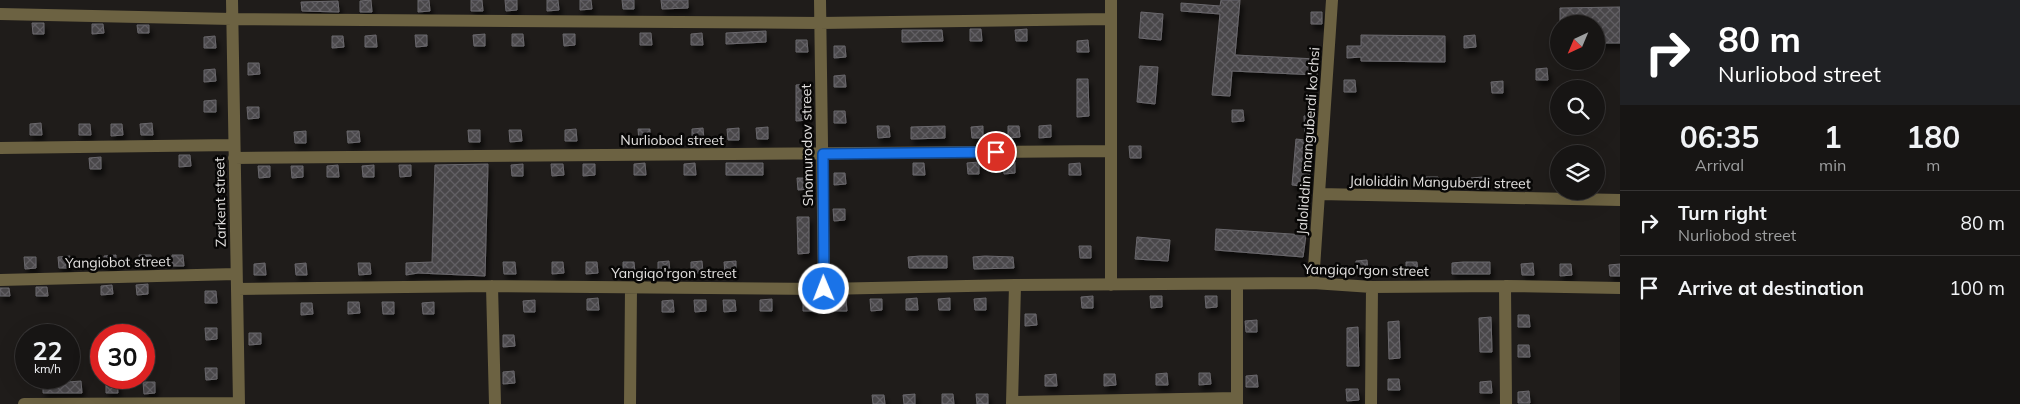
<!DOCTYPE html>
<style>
:root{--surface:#171514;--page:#242222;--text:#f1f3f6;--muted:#9e9fa0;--line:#363434}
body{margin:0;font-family:Mulish,sans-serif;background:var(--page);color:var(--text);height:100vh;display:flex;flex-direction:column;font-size:19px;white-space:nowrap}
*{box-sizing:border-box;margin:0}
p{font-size:16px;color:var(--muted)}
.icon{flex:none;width:28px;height:28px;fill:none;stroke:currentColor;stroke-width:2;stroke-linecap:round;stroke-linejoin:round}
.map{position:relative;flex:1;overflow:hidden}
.sheet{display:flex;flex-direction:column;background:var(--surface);width:400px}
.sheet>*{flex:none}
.guide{background:#202124;color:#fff;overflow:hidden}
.needle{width:32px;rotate:224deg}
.controls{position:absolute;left:1550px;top:15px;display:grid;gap:10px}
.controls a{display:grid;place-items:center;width:55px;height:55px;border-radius:50%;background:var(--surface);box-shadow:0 5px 20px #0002,0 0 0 1px var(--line);font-size:25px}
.speed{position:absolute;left:15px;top:324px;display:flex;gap:10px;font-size:25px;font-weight:700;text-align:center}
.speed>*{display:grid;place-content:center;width:65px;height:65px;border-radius:50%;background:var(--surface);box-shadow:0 5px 20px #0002,0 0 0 1px var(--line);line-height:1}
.speed small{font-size:12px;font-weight:400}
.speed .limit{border:8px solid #d22;background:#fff;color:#111}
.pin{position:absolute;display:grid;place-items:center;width:42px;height:42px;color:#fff;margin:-21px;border:2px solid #fff;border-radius:50%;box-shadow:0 1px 5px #0007}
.me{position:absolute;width:55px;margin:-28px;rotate:359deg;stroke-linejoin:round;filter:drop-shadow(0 0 4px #0008)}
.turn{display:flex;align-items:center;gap:18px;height:105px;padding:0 15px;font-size:22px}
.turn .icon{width:65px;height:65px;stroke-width:2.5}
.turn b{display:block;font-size:35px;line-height:42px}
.eta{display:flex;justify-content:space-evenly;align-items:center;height:85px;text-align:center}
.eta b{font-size:30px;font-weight:700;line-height:35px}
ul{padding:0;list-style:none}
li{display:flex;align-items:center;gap:15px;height:65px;padding:0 15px;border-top:1px solid var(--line)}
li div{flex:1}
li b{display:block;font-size:19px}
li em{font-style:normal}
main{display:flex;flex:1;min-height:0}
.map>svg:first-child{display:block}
</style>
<main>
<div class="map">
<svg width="1620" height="404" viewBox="0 0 1620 404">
<defs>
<pattern id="building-cross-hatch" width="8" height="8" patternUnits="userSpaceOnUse" patternTransform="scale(1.25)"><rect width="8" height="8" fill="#48464a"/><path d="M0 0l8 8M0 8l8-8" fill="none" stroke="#626064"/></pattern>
<filter id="shadow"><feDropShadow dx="3" dy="5.5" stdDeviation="2.5" flood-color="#0009"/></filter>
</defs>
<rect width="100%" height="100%" fill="#1f1c1a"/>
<!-- building -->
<path fill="url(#building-cross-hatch)" stroke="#6a686c" filter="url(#shadow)" d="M371,0L372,12H360V1Z
M418,0H429L430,11L418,12Z
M471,0H482L483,11H471Z
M505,0H517V10L506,11Z
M547,0H558L559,10L547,11Z
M580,0H591L592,9L580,10Z
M622,0H634V9H623Z
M661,0H688V8L662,9Z
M1221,0H1240L1235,55L1317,59V75L1232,71L1230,96L1212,95L1220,14L1181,11V3L1220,6Z
M338,1L339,12L302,11L301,2Z
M1620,7V43H1596V24H1560V8Z
M1141,12L1163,14L1161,40L1139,38Z
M1311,12H1322V24H1311Z
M32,23H44V34H33Z
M92,24H103L104,33L92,34Z
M137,25H149V33H138Z
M970,29H981L982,41H970Z
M1027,29V41H1016L1015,30Z
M902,30H942L943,41L902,42Z
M766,31V42L726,44V33Z
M640,33H651L652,45H640Z
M702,33L703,45H691V34Z
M485,34V46H474L473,35Z
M512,34H523L524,46H512Z
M563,34H575V45L564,46Z
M376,35L377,47H365V36Z
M415,35H427V46L416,47Z
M1361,35L1445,36V62L1361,61V57L1347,58V46H1361Z
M1475,35L1476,47L1464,48V36Z
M215,36L216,48H204V37Z
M332,36H343L344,47L332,48Z
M796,40H807L808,52H796Z
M1088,40L1089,52H1077V41Z
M834,46H845L846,57L834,58Z
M248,63H259L260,74L248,75Z
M1140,66L1158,67L1155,104L1137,102Z
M1547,68L1548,80H1536V69Z
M215,69L216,81L204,82V70Z
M845,75L846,87H834V76Z
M1077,79H1088L1089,116L1077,117Z
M1344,80H1355L1356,92H1344Z
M1503,81V93H1492L1491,82Z
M807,84L808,120L796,121V85Z
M216,100V112H204V101Z
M247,107H259V118L248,119Z
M1232,110H1243L1244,121L1232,122Z
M834,111H845L846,123H834Z
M1315,115L1308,187L1292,185L1296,139L1305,140L1304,116Z
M41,123L42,135H30V124Z
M152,123L153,135H141L140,124Z
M79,124H90L91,135H79Z
M111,124H122L123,135L111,136Z
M1051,125V137L1039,138V126Z
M877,126H889L890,137L878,138Z
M945,126V138L911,139V127Z
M983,126V138H972L971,127Z
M1008,126H1019L1020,137L1008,138Z
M768,127V139H757L756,128Z
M703,128L704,140H692V129Z
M739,128V140H728L727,129Z
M576,129L577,141H565V130Z
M638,129H650V140L639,141Z
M468,130H480V142H469Z
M509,130H521L522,141L510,142Z
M306,131V143H295L294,132Z
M347,131H359L360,142L348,143Z
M1129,146H1141V158H1130Z
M179,155H190L191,166L179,167Z
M101,157V169H90L89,158Z
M979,162V174H968L967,163Z
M1015,162V173L1004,174L1003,163Z
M645,163L646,175H634V164Z
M695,163L696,175H684V164Z
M726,163H763V175H726Z
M913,163H924L925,175H913Z
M1080,163L1081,175H1069V164Z
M488,164L485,276L418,273L406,275V263L432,262L435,165Z
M523,164V176H512L511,165Z
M551,164H563L564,175L552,176Z
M583,164H595V175L583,176Z
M338,165L339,177H327V166Z
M374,165V177H363L362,166Z
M399,165H411V176L400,177Z
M258,166H270V177L259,178Z
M291,166H303V177L292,178Z
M834,173H845L846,184L834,185Z
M1384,176H1395L1396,187H1384Z
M1426,177H1438V188H1427Z
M1483,177L1484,189H1472L1471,178Z
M797,178H809V189L798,190Z
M833,209H845V220L834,221Z
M797,217H809V253L798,254Z
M1216,229L1306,235L1303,257L1215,250Z
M1137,237L1170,240L1168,261L1135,259Z
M1079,246H1091V258H1080Z
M116,255V267H105L104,256Z
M139,255H151V266L140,267Z
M172,255H183L184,266H172Z
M70,256V268H59L58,257Z
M920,256H947V268H909L908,257Z
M985,256L1013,257L1014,268L974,269L973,257Z
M24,257H36V268L25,269Z
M1367,260L1368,272H1356V261Z
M669,261L670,273H658V262Z
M702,261L703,273H691V262Z
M736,261V273H725L724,262Z
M503,262H515L516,274H504Z
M552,262H563L564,273L552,274Z
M586,262H597L598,273L586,274Z
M623,262H634L635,273L623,274Z
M1406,262H1417L1418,273L1406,274Z
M1463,262H1490V274H1452V263Z
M265,263L266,275H254V264Z
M306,263L307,275H296L295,264Z
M358,263H370L371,274L359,275Z
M1533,263L1534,275H1522L1521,264Z
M1560,264H1571L1572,275L1560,276Z
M1620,264V276H1610L1609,265Z
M148,284V294L137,295L136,285Z
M112,285L113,294L101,295V286Z
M36,287H47L48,296H36Z
M0,288H9L10,296H0Z
M205,291H216L217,303H205Z
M1093,296V308H1082L1081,297Z
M1150,296H1162V307L1151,308Z
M1205,296H1217V307L1206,308Z
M598,298L599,310H587V299Z
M917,298L918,310H906V299Z
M950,298V310H939L938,299Z
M986,298V310H975L974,299Z
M772,299V311H760V300Z
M814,299L815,311H803V300Z
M835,299H846L847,311H835Z
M870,299H882V310L871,311Z
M535,300V312H524L523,301Z
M673,300L674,312H662V301Z
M694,300H706V311L695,312Z
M723,300H735L736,311L724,312Z
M348,302H359L360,313L348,314Z
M382,302H394V314H383Z
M434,302V314H423L422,303Z
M301,303H312L313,314L301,315Z
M1025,314H1036L1037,325L1025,326Z
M1518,315H1529L1530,327H1518Z
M1491,317L1492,352H1480L1479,318Z
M1257,320V332H1246L1245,321Z
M1399,321L1400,358L1389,359L1388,322Z
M1358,327L1359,366H1347V328Z
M205,328H217V339L206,340Z
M249,333H261V344L249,345Z
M503,335H514L515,346L503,347Z
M1518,345H1529L1530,357H1518Z
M205,368H217V379L206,380Z
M514,371L515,383L503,384V372Z
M1167,373L1168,385H1156V374Z
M1199,373H1210L1211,384L1199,385Z
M1056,374L1057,386H1045V375Z
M1104,374H1115L1116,385L1104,386Z
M1257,375L1258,387H1246V376Z
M1388,379H1399L1400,390H1388Z
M54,381V383L81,381L82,393H43V382Z
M117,381L118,393H106V382Z
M1491,381L1492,393H1480V382Z
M143,382H155V393L144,394Z
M1346,389H1358L1359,400L1347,401Z
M1529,391L1530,403H1518V392Z
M915,394V404H904L903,395Z
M942,394H953L954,404H942Z
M976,394H988V404H977Z
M872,395H884L885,404H873Z"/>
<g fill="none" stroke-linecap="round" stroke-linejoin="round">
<!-- minor -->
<path stroke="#6c6242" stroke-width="12" d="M232,0L239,404
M820,0L824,289
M0,14L232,19L820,23L1111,19
M0,148L234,145
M234,158L1111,151
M1319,194L1620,200
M0,280L236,274
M1313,283L1332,0
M1111,285V0
M492,286L495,404
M1505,286L1506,404
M237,289L492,286L824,289L1015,285L1313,283L1372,287L1505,286L1620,288
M1012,402L1237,398
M24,404L239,403
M630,404L631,288
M1012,404L1015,285
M1237,404V284
M1371,404L1372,287"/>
</g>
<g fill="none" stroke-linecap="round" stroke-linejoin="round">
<defs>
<path id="route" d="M824,289L823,154L996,152"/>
</defs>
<!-- route casing -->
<use href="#route" stroke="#114b97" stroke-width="12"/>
<!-- route -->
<use href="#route" stroke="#1a73e8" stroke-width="9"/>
</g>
<g text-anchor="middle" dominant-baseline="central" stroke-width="5" stroke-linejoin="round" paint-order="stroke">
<!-- street labels -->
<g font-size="14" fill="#e2e0df" stroke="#080706">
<text x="672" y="140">Nurliobod street</text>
<text transform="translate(1308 141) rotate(-86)">Jaloliddin manguberdi ko'chsi</text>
<text transform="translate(807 145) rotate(-91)">Shomurodov street</text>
<text transform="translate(1440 182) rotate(1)">Jaloliddin Manguberdi street</text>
<text transform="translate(220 202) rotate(-91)">Zarkent street</text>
<text transform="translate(118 262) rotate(-1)">Yangiobot street</text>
<text transform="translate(1366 270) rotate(1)">Yangiqo'rgon street</text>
<text x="674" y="273">Yangiqo'rgon street</text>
</g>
</g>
</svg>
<div class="controls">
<a><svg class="needle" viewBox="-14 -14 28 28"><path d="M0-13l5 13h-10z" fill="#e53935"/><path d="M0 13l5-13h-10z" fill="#9e9fa0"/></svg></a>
<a><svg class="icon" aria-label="search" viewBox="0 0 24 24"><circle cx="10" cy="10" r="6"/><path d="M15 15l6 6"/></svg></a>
<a><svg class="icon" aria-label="layers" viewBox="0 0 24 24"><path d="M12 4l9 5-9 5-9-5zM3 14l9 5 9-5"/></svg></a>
</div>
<div class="speed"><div>22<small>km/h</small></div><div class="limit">30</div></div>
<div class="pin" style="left:996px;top:152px;background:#d93025"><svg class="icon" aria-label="arrive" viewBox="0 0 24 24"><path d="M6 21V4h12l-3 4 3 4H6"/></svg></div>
<svg class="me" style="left:824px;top:289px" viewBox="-20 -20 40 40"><circle r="17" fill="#1a73e8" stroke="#fff" stroke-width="3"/><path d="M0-11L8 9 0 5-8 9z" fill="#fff"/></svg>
</div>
<section class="sheet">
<div class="guide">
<div class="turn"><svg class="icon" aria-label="right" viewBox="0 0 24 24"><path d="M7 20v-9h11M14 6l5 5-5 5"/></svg><div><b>80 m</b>Nurliobod street</div></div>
</div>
<div class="eta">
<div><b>06:35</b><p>Arrival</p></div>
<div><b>1</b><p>min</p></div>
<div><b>180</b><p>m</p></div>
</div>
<ul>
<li><svg class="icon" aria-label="right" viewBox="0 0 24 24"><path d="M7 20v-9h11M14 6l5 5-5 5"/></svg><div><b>Turn right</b><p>Nurliobod street</p></div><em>80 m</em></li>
<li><svg class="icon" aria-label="arrive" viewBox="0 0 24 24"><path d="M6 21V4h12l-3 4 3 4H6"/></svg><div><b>Arrive at destination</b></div><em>100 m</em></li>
</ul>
</section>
</main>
